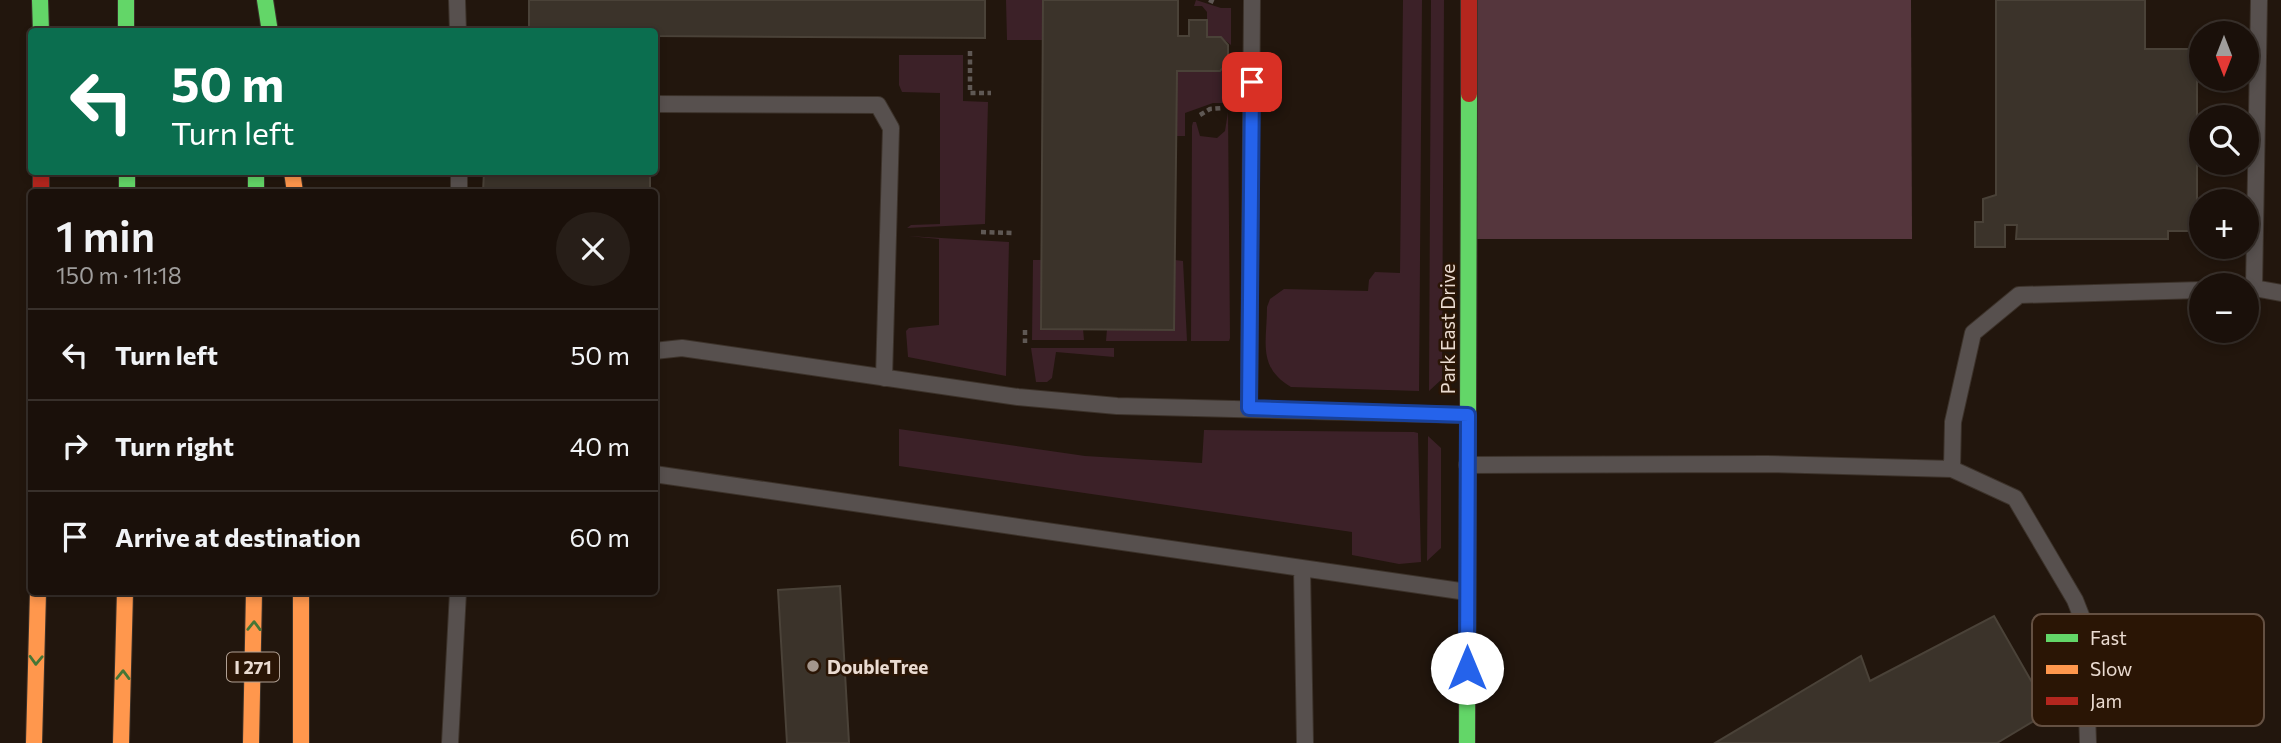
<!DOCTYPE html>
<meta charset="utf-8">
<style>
:root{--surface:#1a100a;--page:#271e18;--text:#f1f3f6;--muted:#9f9d9c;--line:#38302b}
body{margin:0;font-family:Commissioner,sans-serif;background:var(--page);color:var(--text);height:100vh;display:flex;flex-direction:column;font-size:26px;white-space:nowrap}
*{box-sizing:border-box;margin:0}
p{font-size:23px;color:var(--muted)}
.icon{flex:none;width:38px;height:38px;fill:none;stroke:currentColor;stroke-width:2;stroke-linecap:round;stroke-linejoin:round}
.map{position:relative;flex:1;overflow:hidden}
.sheet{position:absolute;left:28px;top:189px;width:630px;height:406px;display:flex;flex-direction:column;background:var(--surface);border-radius:7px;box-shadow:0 4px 10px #0003,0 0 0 2px var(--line)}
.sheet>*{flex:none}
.hud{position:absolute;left:28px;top:28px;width:630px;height:147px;border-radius:7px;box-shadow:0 4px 10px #0003,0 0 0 2px var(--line);background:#0b6e4f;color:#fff;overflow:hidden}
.needle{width:46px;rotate:180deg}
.fabs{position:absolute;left:2189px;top:21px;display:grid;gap:14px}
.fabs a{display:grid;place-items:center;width:70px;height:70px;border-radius:50%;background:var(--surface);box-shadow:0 4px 10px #0003,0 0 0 2px var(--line);font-size:35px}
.pin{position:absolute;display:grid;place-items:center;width:60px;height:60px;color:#fff;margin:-30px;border-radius:14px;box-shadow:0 4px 10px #0006}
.me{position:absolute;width:77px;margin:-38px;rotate:0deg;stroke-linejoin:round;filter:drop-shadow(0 0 5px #0008)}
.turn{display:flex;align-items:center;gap:24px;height:147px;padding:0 28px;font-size:32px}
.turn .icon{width:91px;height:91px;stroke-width:2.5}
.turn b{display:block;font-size:49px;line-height:60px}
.round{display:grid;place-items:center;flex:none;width:74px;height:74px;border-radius:37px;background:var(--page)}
.head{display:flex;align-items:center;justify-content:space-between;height:119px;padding:0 28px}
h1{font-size:42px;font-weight:600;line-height:52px}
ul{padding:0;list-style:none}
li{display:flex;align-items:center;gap:21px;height:91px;padding:0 28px;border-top:2px solid var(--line)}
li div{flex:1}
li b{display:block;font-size:26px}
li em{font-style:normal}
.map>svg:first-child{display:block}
</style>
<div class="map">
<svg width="2281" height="743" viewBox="0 0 2281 743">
<rect width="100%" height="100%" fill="#22160d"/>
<!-- green -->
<path fill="#3c2128" d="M1006,0H1043V40H1007Z
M1196,0L1221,8H1231V45L1221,37H1207V12L1202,6H1194Z
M1403,0H1422L1419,391L1291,387C1257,367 1267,342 1267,307L1270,299L1284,289L1368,291L1369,280L1375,272L1400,273Z
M1431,0H1444L1442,379L1429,391Z
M899,55H963V101L988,102L985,224L907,228L911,225L940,224V93L902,92L899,85Z
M1228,62V103H1213L1185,113V136H1176L1177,71H1219Z
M1228,112L1230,338L1229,341H1191L1192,126L1193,122H1196L1200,136L1217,138L1225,131Z
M908,236L1009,242L1006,376L908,357L906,331L909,328L939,325V239Z
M1033,260H1041L1083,329L1084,340H1032Z
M1175,260L1183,261L1187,341H1106L1107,329Z
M1031,348H1114V357L1056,352L1052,378L1047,382H1036Z
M899,429L1085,456L1202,463L1204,430L1414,432L1418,433L1421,562L1399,564L1352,555V532L899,466Z
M1428,436L1441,448V548L1427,561Z"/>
<!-- forest -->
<path fill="#55363d" d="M1469,0H1911L1912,239H1468Z"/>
<!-- building -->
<path fill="#3b332a" stroke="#4a4238" stroke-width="2" d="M529,0H985V38L654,36V32H529Z
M1043,0H1178V36H1189V20H1207V37H1221L1228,45V62L1220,71H1177L1174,330L1041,329Z
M1996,0H2145V49H2197V231H2168V239H2016L2017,225H2005V247H1975V222H1983V199L1996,195Z
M484,172H650V192H483Z
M840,586L849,743H787L778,590Z
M1994,616L2049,712L1997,743H1715L1861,656L1870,681Z"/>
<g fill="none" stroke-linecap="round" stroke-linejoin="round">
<defs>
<path id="lane" d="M457,0L458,32
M654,104L878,105L891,128L884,378
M459,172V192
M2247,288H2254L2259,0
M2254,288L2281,293
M654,351L682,348L1018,397L1117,406L1468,415
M1249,408L1252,0
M1467,465L1767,464L1952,469L1953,422L1973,333L2019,295L2202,290
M1952,469L2015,498L2075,600L2084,623L2088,743
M654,474L1467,592
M1302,568L1305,743
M450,743L458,592"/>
<path id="fast" d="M40,0L41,32
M126,0V32
M265,0L270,32
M127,172V192
M256,172V192
M1467,743L1469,94"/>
<path id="slow" d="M292,172L295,192
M301,592V743
M34,743L38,592
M121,743L125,592
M251,743L254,592"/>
<path id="jam" d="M1469,94V0
M41,172V192"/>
</defs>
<!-- lane casing -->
<use href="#lane" stroke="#3c322a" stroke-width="18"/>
<!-- fast casing -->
<use href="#fast" stroke="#3c322a" stroke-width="18"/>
<!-- slow casing -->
<use href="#slow" stroke="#3c322a" stroke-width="18"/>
<!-- jam casing -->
<use href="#jam" stroke="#3c322a" stroke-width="18"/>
<!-- path -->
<path stroke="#5f5854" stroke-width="4.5" stroke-dasharray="5 3.5" stroke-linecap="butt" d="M1209,0L1216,3
M970,51V93H991
M1200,115L1210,109L1222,108
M981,232L1013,233
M1025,330V343"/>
<!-- lane -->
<use href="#lane" stroke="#57504e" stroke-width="16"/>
<!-- fast -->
<use href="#fast" stroke="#63d668" stroke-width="16"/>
<!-- slow -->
<use href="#slow" stroke="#ff974d" stroke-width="16"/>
<!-- jam -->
<use href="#jam" stroke="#b3261e" stroke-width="16"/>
</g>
<!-- one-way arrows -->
<defs><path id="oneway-chevron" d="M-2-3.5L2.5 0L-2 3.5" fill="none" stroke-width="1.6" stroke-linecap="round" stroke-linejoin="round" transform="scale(1.75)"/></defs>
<g stroke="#467636">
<use href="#oneway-chevron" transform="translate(254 626) rotate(-89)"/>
<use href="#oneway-chevron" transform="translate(36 660) rotate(92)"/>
<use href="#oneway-chevron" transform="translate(123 675) rotate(-89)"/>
</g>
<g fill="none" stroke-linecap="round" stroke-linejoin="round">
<defs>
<path id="route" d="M1252,82L1249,408L1468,415L1467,668"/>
</defs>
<!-- route casing -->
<use href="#route" stroke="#184099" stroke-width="18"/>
<!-- route -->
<use href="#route" stroke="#2563eb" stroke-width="12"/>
</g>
<!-- markers -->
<circle fill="#a4968c" stroke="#2a1505" stroke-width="2.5" cx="813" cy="666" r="7"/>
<g text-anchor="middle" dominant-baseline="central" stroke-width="5" stroke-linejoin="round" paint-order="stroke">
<!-- shield labels -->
<rect fill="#2a1505" stroke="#b0a094" stroke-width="2" x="227" y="652.5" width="52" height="29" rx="5"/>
<g font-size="18" font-weight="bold" fill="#eadbd1">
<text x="253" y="667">I 271</text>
</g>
<!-- street labels -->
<g font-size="19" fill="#eadbd1" stroke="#2a1505">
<text transform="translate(1447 329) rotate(-90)">Park East Drive</text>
</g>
<!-- poi labels -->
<g font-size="19" font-weight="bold" fill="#eadbd1" stroke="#2a1505" text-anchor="start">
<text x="827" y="666">DoubleTree</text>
</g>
</g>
<!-- legend -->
<rect x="2032" y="614" width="232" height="112" rx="10" fill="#2a1505" stroke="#645042" stroke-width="2"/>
<rect x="2046" y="634" width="32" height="8" fill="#63d668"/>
<rect x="2046" y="665" width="32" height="9" fill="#ff974d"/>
<rect x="2046" y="697" width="32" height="8" fill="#b3261e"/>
<g font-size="19" fill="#eadbd1">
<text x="2090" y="645">Fast</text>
<text x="2090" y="676">Slow</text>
<text x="2090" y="708">Jam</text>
</g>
</svg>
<div class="fabs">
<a><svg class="needle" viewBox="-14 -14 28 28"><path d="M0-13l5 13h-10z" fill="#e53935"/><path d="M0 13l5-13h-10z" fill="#9f9d9c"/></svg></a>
<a><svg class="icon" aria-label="search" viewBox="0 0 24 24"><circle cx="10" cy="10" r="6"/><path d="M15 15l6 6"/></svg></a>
<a>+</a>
<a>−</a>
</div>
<div class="pin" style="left:1252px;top:82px;background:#d93025"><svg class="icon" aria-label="arrive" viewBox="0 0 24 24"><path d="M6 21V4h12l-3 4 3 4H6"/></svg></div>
<svg class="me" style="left:1467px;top:668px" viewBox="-20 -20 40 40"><circle r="19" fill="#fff"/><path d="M0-13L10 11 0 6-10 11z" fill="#2563eb"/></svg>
<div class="hud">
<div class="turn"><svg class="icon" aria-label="left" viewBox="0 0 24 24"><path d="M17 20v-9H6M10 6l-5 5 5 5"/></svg><div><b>50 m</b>Turn left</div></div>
</div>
<section class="sheet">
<div class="head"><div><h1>1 min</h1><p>150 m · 11:18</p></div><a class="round"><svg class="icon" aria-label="close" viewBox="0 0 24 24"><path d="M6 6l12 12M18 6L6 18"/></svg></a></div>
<ul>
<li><svg class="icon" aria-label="left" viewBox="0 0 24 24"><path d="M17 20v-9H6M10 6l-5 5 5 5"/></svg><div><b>Turn left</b></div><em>50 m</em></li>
<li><svg class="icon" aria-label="right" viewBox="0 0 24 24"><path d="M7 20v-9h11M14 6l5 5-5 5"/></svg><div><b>Turn right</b></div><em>40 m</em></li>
<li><svg class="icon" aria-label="arrive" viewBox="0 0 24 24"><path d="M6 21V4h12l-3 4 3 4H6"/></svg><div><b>Arrive at destination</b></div><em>60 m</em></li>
</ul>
</section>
</div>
